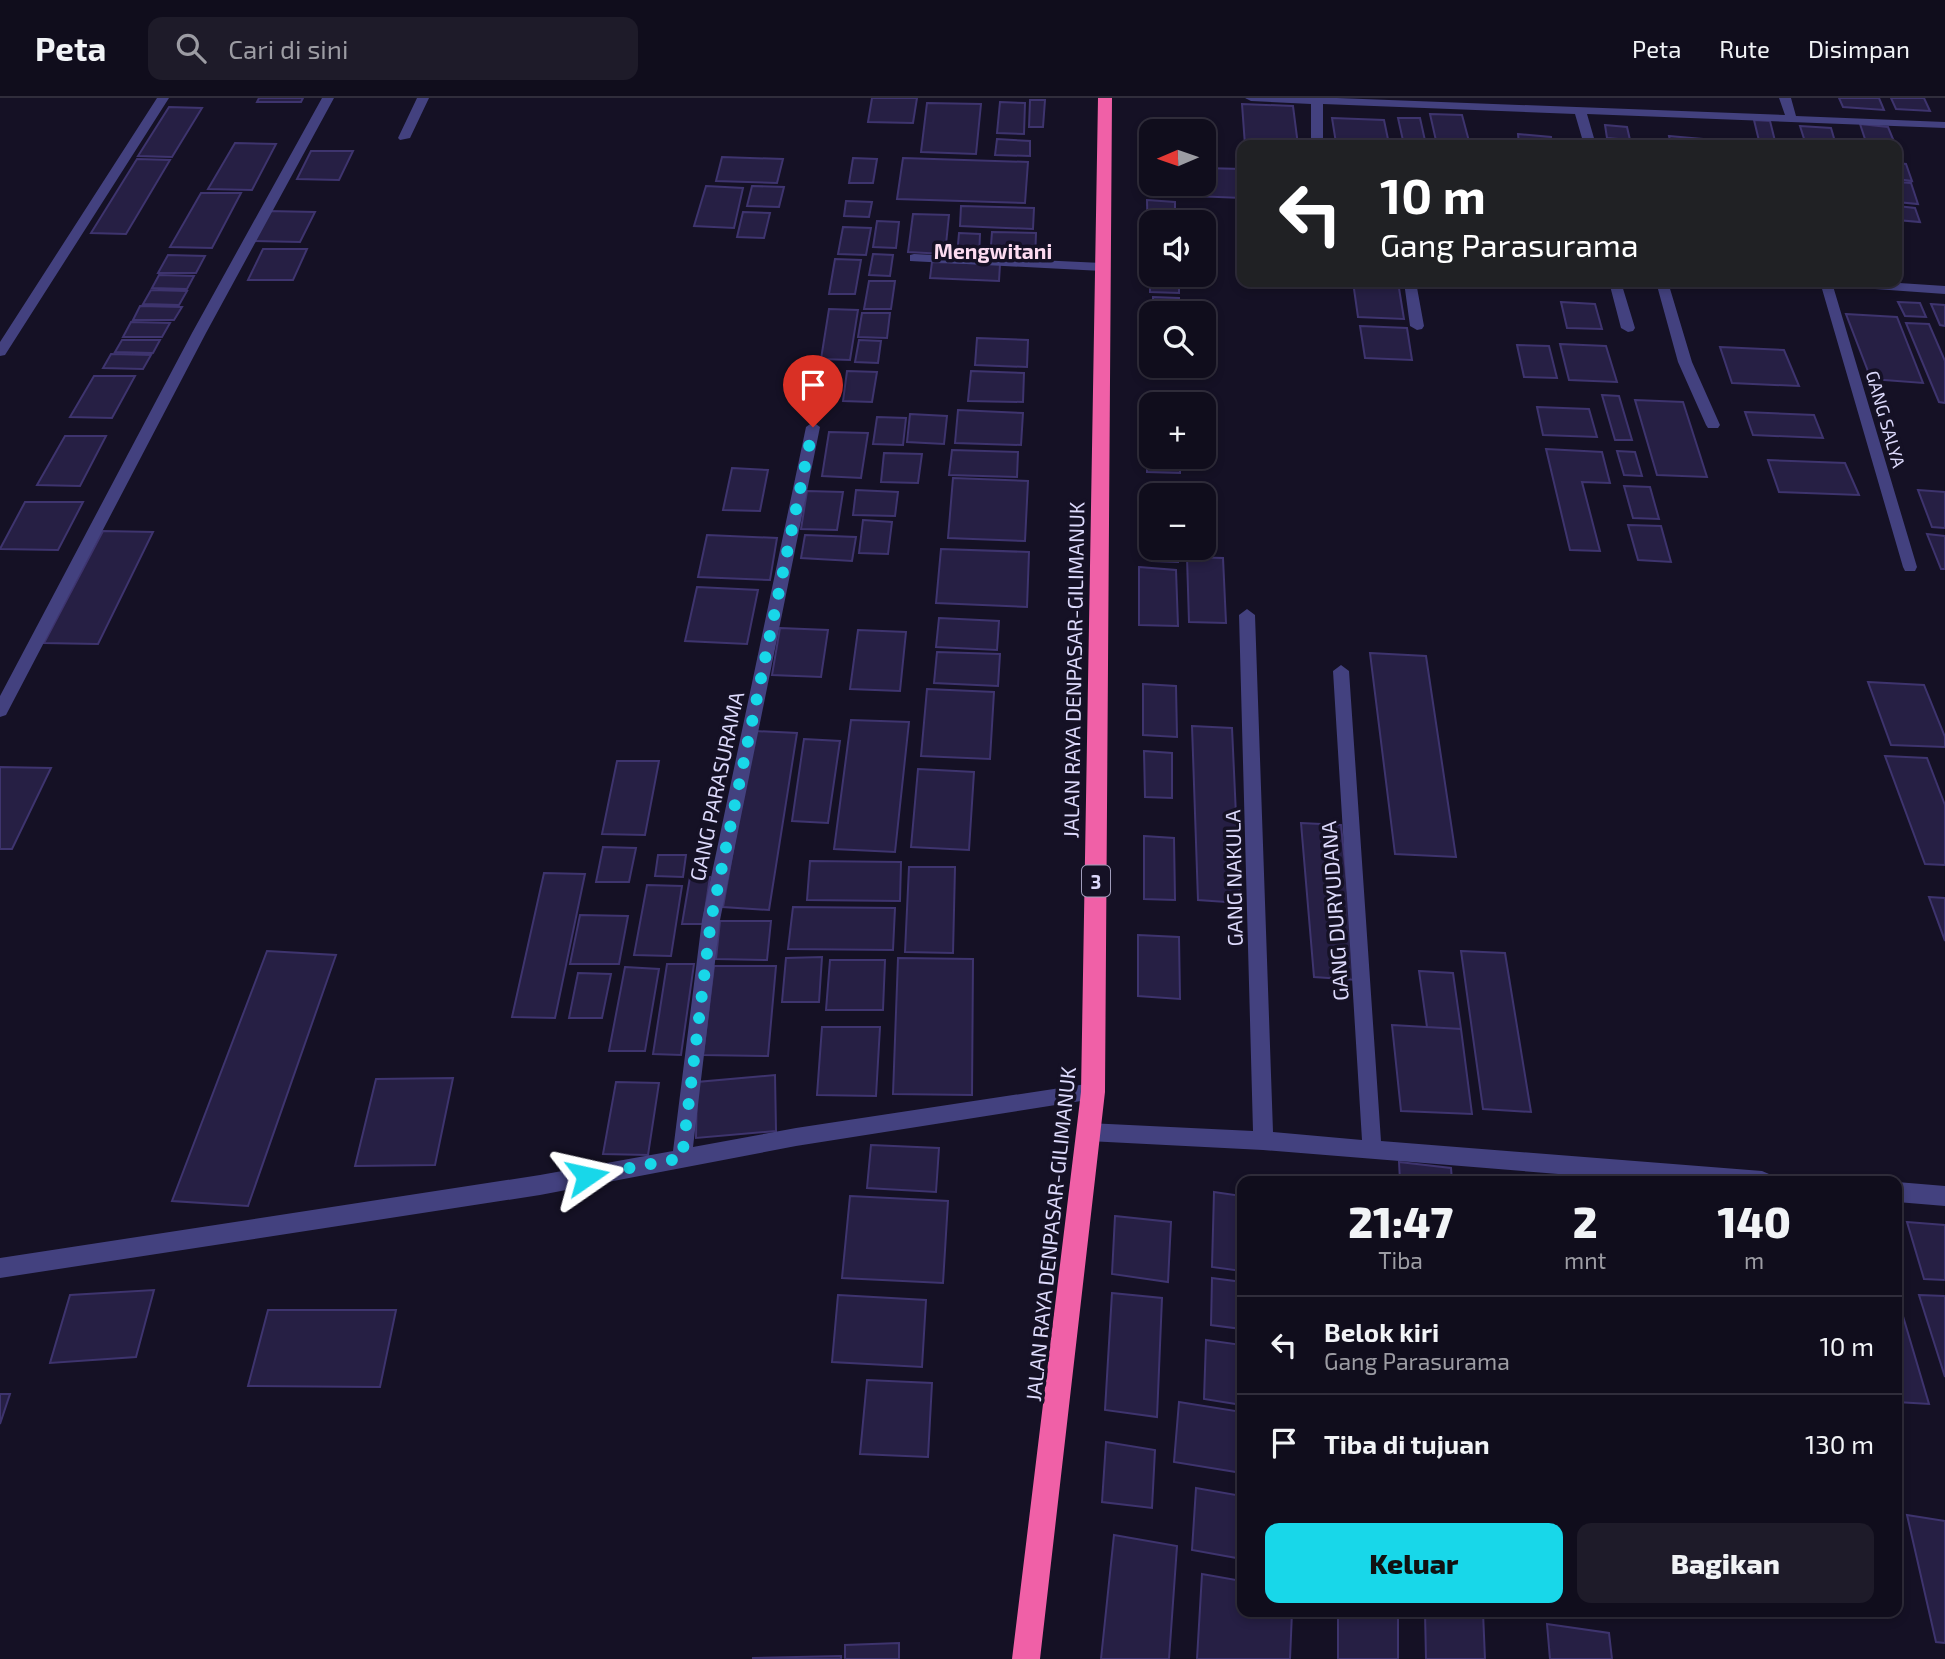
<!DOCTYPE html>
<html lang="id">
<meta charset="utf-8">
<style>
:root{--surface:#100d1c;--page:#1e1b29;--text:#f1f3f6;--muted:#9c9ca3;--line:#302d3b;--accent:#18d7e9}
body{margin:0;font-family:"Exo 2",sans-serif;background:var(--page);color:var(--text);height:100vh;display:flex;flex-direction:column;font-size:26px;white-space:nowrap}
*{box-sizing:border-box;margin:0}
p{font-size:23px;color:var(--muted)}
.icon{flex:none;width:38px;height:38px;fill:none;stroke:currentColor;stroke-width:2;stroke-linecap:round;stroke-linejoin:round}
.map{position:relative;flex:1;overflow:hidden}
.details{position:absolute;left:1237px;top:1078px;width:665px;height:441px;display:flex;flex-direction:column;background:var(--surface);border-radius:14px;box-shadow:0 4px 10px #0003,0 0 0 2px var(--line)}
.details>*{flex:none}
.top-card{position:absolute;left:1237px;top:42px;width:665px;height:147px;border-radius:14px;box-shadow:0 4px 10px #0003,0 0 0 2px var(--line);background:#202124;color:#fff;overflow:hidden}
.needle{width:46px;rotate:268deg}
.controls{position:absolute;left:1139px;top:21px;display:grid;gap:14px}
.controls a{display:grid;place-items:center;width:77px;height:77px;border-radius:14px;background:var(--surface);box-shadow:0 4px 10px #0003,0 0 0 2px var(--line);font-size:35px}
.pin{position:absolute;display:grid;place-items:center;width:60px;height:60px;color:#fff;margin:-72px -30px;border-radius:50% 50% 50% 0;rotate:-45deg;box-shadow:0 0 7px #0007}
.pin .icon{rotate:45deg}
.me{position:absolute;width:77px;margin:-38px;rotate:79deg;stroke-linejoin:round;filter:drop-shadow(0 0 5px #0008)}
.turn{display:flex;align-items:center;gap:24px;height:147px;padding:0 28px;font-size:32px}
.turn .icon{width:91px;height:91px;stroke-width:2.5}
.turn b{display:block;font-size:49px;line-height:60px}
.eta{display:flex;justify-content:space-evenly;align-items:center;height:119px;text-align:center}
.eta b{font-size:42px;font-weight:800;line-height:49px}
.primary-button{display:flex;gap:14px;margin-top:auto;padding:14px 28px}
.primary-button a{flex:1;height:80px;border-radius:14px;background:var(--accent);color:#111;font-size:28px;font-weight:800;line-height:80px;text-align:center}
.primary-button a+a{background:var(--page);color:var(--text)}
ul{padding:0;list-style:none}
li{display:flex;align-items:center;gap:21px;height:98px;padding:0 28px;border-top:2px solid var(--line)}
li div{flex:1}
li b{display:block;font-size:26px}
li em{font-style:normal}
header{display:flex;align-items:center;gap:42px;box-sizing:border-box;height:98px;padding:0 35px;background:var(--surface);border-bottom:2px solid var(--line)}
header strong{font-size:33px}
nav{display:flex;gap:38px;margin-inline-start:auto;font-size:24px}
.search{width:490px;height:63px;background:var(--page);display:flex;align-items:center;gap:18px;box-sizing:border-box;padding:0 24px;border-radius:14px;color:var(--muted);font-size:26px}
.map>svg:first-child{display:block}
</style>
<header>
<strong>Peta</strong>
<div class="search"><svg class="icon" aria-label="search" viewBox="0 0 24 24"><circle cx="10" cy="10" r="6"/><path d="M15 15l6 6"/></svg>Cari di sini</div>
<nav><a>Peta</a><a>Rute</a><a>Disimpan</a></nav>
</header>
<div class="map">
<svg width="1945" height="1561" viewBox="0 0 1945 1561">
<rect width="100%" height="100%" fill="#151125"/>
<!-- building -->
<path fill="#261f44" stroke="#3e346e" stroke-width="2" d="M259,0H303L301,4H257Z
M872,0H917L913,25L868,24Z
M1839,0H1879L1884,12L1843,9Z
M1891,0H1924L1930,13L1896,11Z
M1030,2H1045L1043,29H1029Z
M1000,4L1025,5L1024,36L997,35Z
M927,5L981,6L976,56L921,54Z
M1242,6L1293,8L1298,47H1245Z
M169,9L202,10L172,59L138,58Z
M1430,16L1462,17L1470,47H1437Z
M1332,20L1384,22L1389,46L1336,45Z
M1398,20H1420L1426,47H1404Z
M1754,22L1770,23L1776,47H1760Z
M1860,26L1888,29L1895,46L1866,44Z
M1605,27L1627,29L1630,42L1607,40Z
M1800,28L1831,30L1836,47H1806Z
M1518,36L1551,39L1552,47H1519Z
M1669,38L1714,42L1715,47H1671Z
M997,41L1030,43V58L995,57Z
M1601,41L1632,44L1633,47H1602Z
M235,45L276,46L252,92L208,91Z
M311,53H353L339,82L297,81Z
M722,59L783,61L777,85L716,83Z
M853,60L877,61L873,85H849Z
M903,60L1028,64L1025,105L897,101Z
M137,61L170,62L126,136L91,135Z
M1897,65L1906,66L1912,83L1897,81Z
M1204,70L1242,71V100L1169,97V86H1204Z
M1897,84L1911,85L1918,106L1897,104Z
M706,88L743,90L734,130L694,128Z
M752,88L784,89L779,109L747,108Z
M201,95H241L212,150L170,149Z
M1147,102L1175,104V124H1152V145H1148Z
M846,103L872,104L869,119L844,118Z
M961,108L1034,110L1033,131L960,128Z
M1897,108L1915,110L1920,124L1897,122Z
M268,113L315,114L300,144L252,143Z
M743,114L770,115L764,140L737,139Z
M913,116L949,117L945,156L908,154Z
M877,123L899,124L896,150L873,149Z
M843,129L871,130L866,157L838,156Z
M992,134L1036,135L1035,163L990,161Z
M959,135L980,136L979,159L957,158Z
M263,151H307L293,182H248Z
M1150,154L1152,177H1179V195L1150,194Z
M873,156L893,157L890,178L869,177Z
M168,157L205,158L196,175H158Z
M835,161L861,162L855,196H829Z
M932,164L1000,166L999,183L930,180Z
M159,177L194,178L187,191L152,190Z
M869,183H895L891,211H864Z
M1353,184H1398L1404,221L1358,219Z
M151,192L187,193L179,207L143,206Z
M1153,199L1179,200V215H1153Z
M1561,204L1595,206L1602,231L1567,230Z
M1898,204L1920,205L1926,219L1905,218Z
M1931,206L1945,207V228L1940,227Z
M140,208L182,209L174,222H133Z
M829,211L858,212L850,262L821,261Z
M862,215H890L887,240L858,239Z
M1846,216L1897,219L1923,285L1871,281Z
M131,224L170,225L162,239H123Z
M1906,225L1929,226L1945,263V305L1939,304Z
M1360,228L1407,230L1412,262L1365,260Z
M977,240L1028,242L1027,269L975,267Z
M122,242H160L153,255L115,254Z
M859,242L881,243L878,265L855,264Z
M1560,246L1606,248L1617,284L1569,282Z
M1517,247L1549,248L1557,280L1524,279Z
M1720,249L1784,252L1799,288L1732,285Z
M111,256L151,257L143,271L103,270Z
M847,273L877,274L872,304L843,303Z
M971,273L1024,275L1023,304L968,303Z
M811,274L838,275L833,304L806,303Z
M94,278H135L112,320L70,319Z
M1602,297L1619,298L1632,342H1615Z
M1635,302L1683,304L1707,379L1657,377Z
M1537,309L1589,311L1597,339L1543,337Z
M958,312L1023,315L1021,347L955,345Z
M1146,313H1152V359H1180V375L1147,374Z
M1745,314L1814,317L1823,340L1753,337Z
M910,316L947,318L944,346L907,344Z
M877,319L906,320L903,347L873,346Z
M829,334L868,335L861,380L822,378Z
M65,338H106L80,388L37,387Z
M1546,351L1602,354L1610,385L1582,384L1600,453L1570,452Z
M952,352L1018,354L1017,379L949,377Z
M1617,353L1635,354L1642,378L1624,377Z
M884,355L922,356L918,385L881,384Z
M1768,362L1845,365L1859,397L1779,394Z
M732,370L768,372L760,413L723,412Z
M953,380L1028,383L1025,443L948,440Z
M1151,385L1176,386L1177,397H1152V450H1178V464L1152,463Z
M1624,388L1650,389L1659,421L1633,420Z
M856,392L898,394L895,418L853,417Z
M1918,392L1945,394V430L1932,429Z
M807,393L843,394L837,432L801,431Z
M25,404H83L58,452L0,451Z
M863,422L892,424L888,456L859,455Z
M1628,427L1661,428L1671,464L1638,462Z
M103,433L153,434L98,546L44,545Z
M1927,436L1945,438V471H1941Z
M707,437L777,440L770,482L698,479Z
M805,437L856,439L852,463L801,460Z
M941,451L1029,454L1027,509L936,505Z
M1187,459L1223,460L1226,525L1189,524Z
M1139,469L1176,472L1178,528L1139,527Z
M697,489L758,492L747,546L685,543Z
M939,520L999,523L997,552L936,549Z
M780,530L828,532L821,579L772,577Z
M858,532L906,534L900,593L850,591Z
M937,554L1000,556L998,588L934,585Z
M1370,555L1426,558L1456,759L1395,756Z
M1868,584L1924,587L1945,639V649L1891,647Z
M1143,586L1176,588L1177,639L1143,637Z
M927,591L994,594L990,661L921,658Z
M851,622L909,624L895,754L834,751Z
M1192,628L1232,630L1240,805L1198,802Z
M754,633L797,635L769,812L723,809Z
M804,641L840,643L828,725L792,723Z
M1144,653L1172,655V700L1145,699Z
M1885,658L1927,660L1945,707V767L1925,766Z
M617,663H659L645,737L602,736Z
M0,669L51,670L12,751H0Z
M918,671L974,674L969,752L911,749Z
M1301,725L1341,727L1357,882L1314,879Z
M1144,738L1174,740L1175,802L1144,801Z
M603,749L636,750L629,784H596Z
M658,757H686L683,779L655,778Z
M810,763L901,764L900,803L807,802Z
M909,769H955L953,855L905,854Z
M544,775L585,776L555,920L512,919Z
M690,779H710L703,826H682Z
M647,787L682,788L671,858L634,857Z
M1929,799L1945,800V843Z
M793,809L895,810L893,852L788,851Z
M580,817L628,818L619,866H570Z
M720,823H771L767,862L716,861Z
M1138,837L1179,839L1180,901L1138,898Z
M267,853L336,857L248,1108L172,1103Z
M1461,853L1505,855L1531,1014L1483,1011Z
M822,859L819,904H782L786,860Z
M898,860L973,861L972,997L893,996Z
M830,862H885L883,912H826Z
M667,866H694L681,957L653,956Z
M714,868H776L768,958L703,957Z
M625,869L659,871L645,953H609Z
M1419,873L1453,875L1461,931L1427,929Z
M578,875L611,876L602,920H569Z
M1392,927L1461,931L1472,1016L1401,1013Z
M822,929H880L876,998L817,997Z
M775,977L776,1033L696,1040L697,984Z
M453,980L435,1067L355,1068L376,981Z
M616,984L659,985L648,1057L603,1056Z
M871,1047L939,1050L936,1094L867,1090Z
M1399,1064L1451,1070L1452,1083H1400Z
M1214,1094L1242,1098V1173L1212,1169Z
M850,1098L948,1103L943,1185L842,1180Z
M1115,1118L1171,1124L1168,1184L1112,1176Z
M1907,1124L1945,1127V1182L1924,1181Z
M1212,1180L1242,1184V1231L1211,1227Z
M154,1192L136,1259L50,1265L70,1197Z
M1112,1195L1162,1200L1157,1319L1105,1312Z
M838,1197L926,1202L922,1269L832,1264Z
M1919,1197L1945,1198V1279Z
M1897,1198L1929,1306L1897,1304Z
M268,1212H396L380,1289L248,1288Z
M1206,1242L1242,1247V1307L1204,1301Z
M867,1282L932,1285L928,1359L860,1356Z
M0,1296H10L0,1326Z
M1179,1304L1242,1314V1375L1174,1364Z
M1106,1344L1155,1352L1152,1410L1102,1404Z
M1196,1390L1242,1398V1461L1192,1452Z
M1907,1417L1945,1423V1545L1936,1544Z
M1114,1437L1177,1448L1169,1561H1101Z
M1202,1476L1242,1483V1514H1292L1290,1561H1197Z
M1338,1514H1398V1561H1338Z
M1425,1514H1483L1485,1561H1426Z
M1547,1526L1609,1535L1612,1561H1550Z
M899,1545V1561H845V1547Z
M841,1558V1561H753V1560Z"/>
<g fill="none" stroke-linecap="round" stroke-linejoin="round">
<!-- lane -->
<path fill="#43417f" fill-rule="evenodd" d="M914,156L1102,165L1108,169L1102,173L910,163V157Z"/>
<!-- street -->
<path fill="#43417f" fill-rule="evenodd" d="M157,0H169L5,257L0,258V244Z
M322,0H334L206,235L6,617L0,619V598L192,235Z
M417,0H429L410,40L400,42L398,40Z
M1245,0H1337L1785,17L1779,0H1791L1796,18L1945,24V30L1587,16L1596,47H1584L1575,16L1323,6V47H1311V6L1251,3Z
M1404,184H1416L1424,228L1422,231L1417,232L1410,228Z
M1609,184H1621L1635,230L1633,233L1628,234L1621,230Z
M1656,184H1668L1692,264L1720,327L1718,330H1708L1706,327L1678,264Z
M1820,184H1884L1945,188V196L1833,188L1917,469L1915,473H1905L1903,469Z
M813,324L820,329L720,822L693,1049L796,1030L1093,985L1100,988L1103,994L1100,1000L796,1048L540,1097L0,1180V1160L540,1077L673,1053L702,822L806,329Z
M1247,511L1255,517L1273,1034L1362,1042L1333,573L1341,567L1349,573L1381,1043L1762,1073L1769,1076L1772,1083H1646L1263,1052L1088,1043L1081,1041L1078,1034L1081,1027L1088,1025L1253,1033L1239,517Z
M1897,1084L1945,1088V1108L1897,1104Z"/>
<!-- highway -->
<path fill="#f060a7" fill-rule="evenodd" d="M1098,0H1112L1105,994L1040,1561H1012L1081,994Z"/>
</g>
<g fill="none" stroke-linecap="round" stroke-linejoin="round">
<!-- route -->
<path stroke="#18d7e9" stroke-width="12" stroke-dasharray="0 21.6" d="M587,1078L682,1060L711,822L813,329"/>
</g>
<g text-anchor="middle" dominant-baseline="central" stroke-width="7" stroke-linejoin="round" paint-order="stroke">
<!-- far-street labels -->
<g font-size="18" fill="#dcd9fb" stroke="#151125">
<text transform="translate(1886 321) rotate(74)">GANG SALYA</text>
</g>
<!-- shield labels -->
<rect fill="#151125" stroke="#a09dbb" stroke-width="2" x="1082" y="767.5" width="28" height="31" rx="5"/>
<g font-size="19" font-weight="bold" fill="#dcd9fb">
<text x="1096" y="783">3</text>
</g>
<!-- far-quarter labels -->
<g font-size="21" font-weight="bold" fill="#fcdbf0" stroke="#151125">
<text x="993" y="152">Mengwitani</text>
</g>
<!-- street labels -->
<g font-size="21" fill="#dcd9fb" stroke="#151125">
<text transform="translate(1073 572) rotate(-89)">JALAN RAYA DENPASAR-GILIMANUK</text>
<text transform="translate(716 688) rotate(-78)">GANG PARASURAMA</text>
<text transform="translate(1233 780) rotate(-91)">GANG NAKULA</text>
<text transform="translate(1334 813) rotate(-94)">GANG DURYUDANA</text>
<text transform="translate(1050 1136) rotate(-84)">JALAN RAYA DENPASAR-GILIMANUK</text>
</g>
</g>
</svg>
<div class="controls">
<a><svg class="needle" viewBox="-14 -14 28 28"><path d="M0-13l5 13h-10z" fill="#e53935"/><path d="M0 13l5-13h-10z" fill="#9c9ca3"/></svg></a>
<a><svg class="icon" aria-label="sound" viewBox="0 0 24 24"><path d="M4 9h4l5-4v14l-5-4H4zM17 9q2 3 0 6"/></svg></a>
<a><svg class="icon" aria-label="search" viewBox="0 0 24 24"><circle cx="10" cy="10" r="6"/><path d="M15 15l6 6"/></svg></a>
<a>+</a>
<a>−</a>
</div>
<div class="pin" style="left:813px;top:329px;background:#d93025"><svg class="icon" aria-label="arrive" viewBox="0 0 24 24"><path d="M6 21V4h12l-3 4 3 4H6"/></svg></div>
<svg class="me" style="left:587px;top:1078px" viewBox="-20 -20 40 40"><path d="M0-17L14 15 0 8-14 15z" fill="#18d7e9" stroke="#fff" stroke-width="4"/></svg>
<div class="top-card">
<div class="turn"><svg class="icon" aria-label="left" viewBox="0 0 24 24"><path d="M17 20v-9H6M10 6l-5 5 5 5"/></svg><div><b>10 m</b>Gang Parasurama</div></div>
</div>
<section class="details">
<div class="eta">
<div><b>21:47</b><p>Tiba</p></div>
<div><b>2</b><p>mnt</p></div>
<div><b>140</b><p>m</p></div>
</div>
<ul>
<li><svg class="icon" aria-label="left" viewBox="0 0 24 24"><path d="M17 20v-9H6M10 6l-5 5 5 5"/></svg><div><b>Belok kiri</b><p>Gang Parasurama</p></div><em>10 m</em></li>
<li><svg class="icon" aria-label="arrive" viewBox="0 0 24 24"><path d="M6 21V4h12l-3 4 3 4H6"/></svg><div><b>Tiba di tujuan</b></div><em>130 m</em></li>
</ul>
<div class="primary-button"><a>Keluar</a><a>Bagikan</a></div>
</section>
</div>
